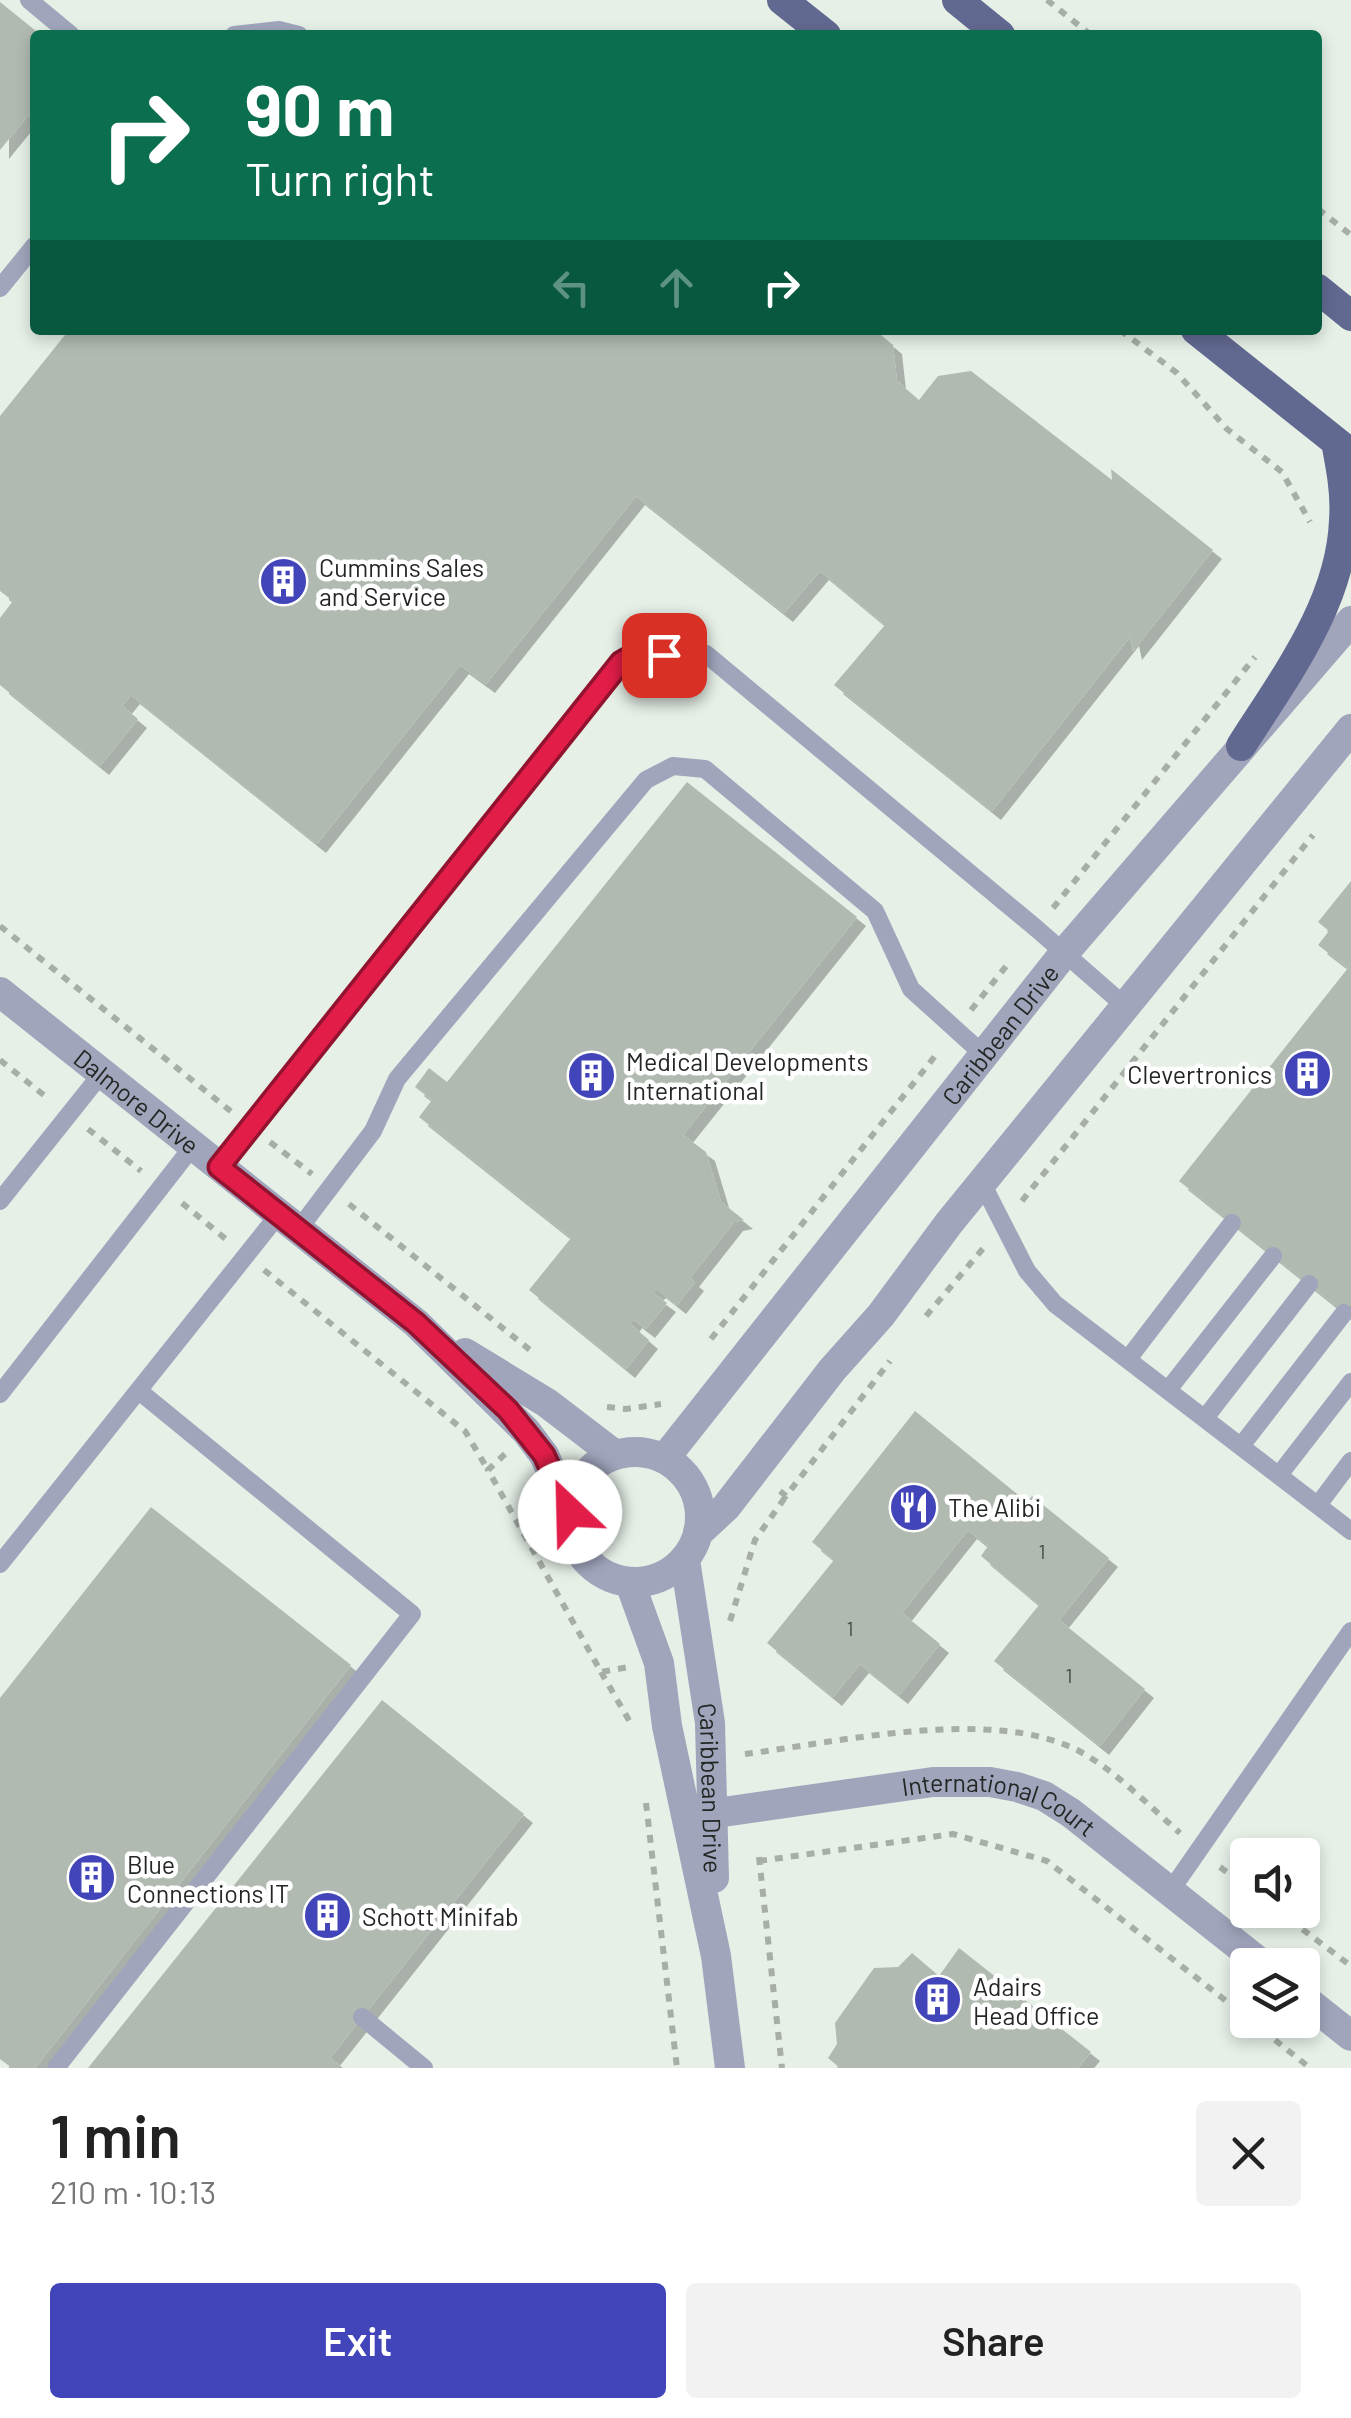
<!DOCTYPE html>
<meta charset="utf-8">
<style>
:root{--surface:#fff;--page:#f2f2f2;--text:#222;--muted:#767676;--accent:#4244b9}
body{margin:0;font-family:Barlow,sans-serif;background:var(--page);color:var(--text);height:100vh;display:flex;flex-direction:column;font-size:38px;white-space:nowrap}
*{box-sizing:border-box;margin:0}
p{font-size:32px;color:var(--muted)}
.icon{flex:none;width:55px;height:55px;fill:none;stroke:currentColor;stroke-width:2;stroke-linecap:round;stroke-linejoin:round}
.map{position:relative;height:2068px;overflow:hidden}
.details{display:flex;flex-direction:column;background:var(--surface);flex:1}
.details>*{flex:none}
.guide{position:absolute;left:30px;top:30px;width:1292px;height:305px;border-radius:10px;box-shadow:0 5px 15px #0003;background:#0b6e4f;color:#fff;overflow:hidden}
.tools{position:absolute;left:1230px;top:1838px;display:grid;gap:20px}
.tools a{display:grid;place-items:center;width:90px;height:90px;border-radius:10px;background:var(--surface);box-shadow:0 5px 15px #0003;font-size:50px}
.pin{position:absolute;display:grid;place-items:center;width:85px;height:85px;color:#fff;margin:-42px;border-radius:20px;box-shadow:0 5px 15px #0006}
.me{position:absolute;width:110px;margin:-55px;rotate:336deg;stroke-linejoin:round;filter:drop-shadow(0 0 8px #0008)}
.turn{display:flex;align-items:center;gap:35px;height:210px;padding:0 50px;font-size:45px}
.turn .icon{width:130px;height:130px;stroke-width:2.5}
.turn b{display:block;font-size:70px;line-height:85px}
.lanes{display:flex;align-items:center;height:95px;padding:0 50px;background:#0003;justify-content:center;gap:50px;direction:ltr}
.lanes .off{opacity:.35}
.round{display:grid;place-items:center;flex:none;width:105px;height:105px;border-radius:10px;background:var(--page)}
.head{display:flex;align-items:center;justify-content:space-between;height:170px;padding:0 50px}
h1{font-size:60px;font-weight:600;line-height:75px}
.primary-button{display:flex;gap:20px;margin-top:auto;padding:20px 50px}
.primary-button a{flex:1;height:115px;border-radius:10px;background:var(--accent);color:#fff;font-size:40px;font-weight:600;line-height:115px;text-align:center}
.primary-button a+a{background:var(--page);color:var(--text)}
.map>svg:first-child{display:block}
</style>
<div class="map">
<svg width="1351" height="2068" viewBox="0 0 1351 2068">
<defs>
<filter id="shadow"><feDropShadow dx="9" dy="9" stdDeviation="0" flood-color="#0004"/></filter>
</defs>
<rect width="100%" height="100%" fill="#e6f0e7"/>
<!-- building -->
<path fill="#b0bab1" filter="url(#shadow)" d="M0,2L41,35H35V107L0,150Z
M69,330H875L893,345L897,381L919,400L938,376L971,371L1112,480L1111,469L1213,550L1133,651L1130,637L992,811L834,685L885,625L820,571L784,613L636,496L486,684L460,665L317,844L131,695L122,706L138,719L100,766L0,685V618L13,601L0,591V416Z
M687,782L857,917L683,1135L706,1152L721,1202L744,1220L734,1222L690,1278L695,1282L677,1305L657,1289L653,1293L667,1303L646,1329L633,1319L630,1324L649,1340L626,1369L529,1290L571,1238L419,1117L432,1100L415,1087L429,1068L447,1082Z
M1351,881V1318L1179,1181L1348,968L1318,945L1329,931L1318,922Z
M915,1411L1027,1502L1032,1496L1109,1558L1059,1620L1145,1689L1100,1746L994,1661L1039,1605L981,1556L988,1546L968,1530L902,1613L940,1644L899,1695L860,1664L833,1697L767,1643L834,1560L812,1542Z
M151,1507L351,1665L35,2068H12L0,2059V1698Z
M382,1700L524,1814L330,2058L343,2068H88Z
M959,1948L1091,2052L1078,2068H840L828,2058L837,2044L835,2023L874,1968L898,1967L912,1953L939,1976Z"/>
<g fill="none" stroke-linecap="round" stroke-linejoin="round">
<!-- path -->
<path stroke="#a6aea7" stroke-width="6" stroke-dasharray="8 8" stroke-linecap="butt" d="M1047,0L1091,35
M1318,209L1351,235
M1120,330L1177,373L1227,429L1282,472L1310,522
M1053,908L1255,657
M0,926L233,1113
M971,1010L1007,965
M0,1060L50,1100
M88,1129L141,1171
M270,1142L312,1174
M1022,1201L1313,835
M182,1203L227,1240
M349,1204L530,1350
M264,1270L465,1431L488,1470
M926,1316L986,1245
M711,1339L939,1051
M607,1407L626,1409L661,1404
M505,1454L488,1470L601,1672L629,1667
M780,1491L786,1496L890,1361
M730,1621L755,1540L786,1496
M601,1672L630,1722
M745,1754C840,1742 992,1706 1079,1751C1116,1771 1148,1805 1180,1833
M646,1803L677,2068
M759,1857L782,2068
M759,1861L953,1834L1047,1861L1248,2018
M1220,1867L1248,1888
M1277,1910L1351,1966
M1250,2020L1310,2068"/>
<!-- lane -->
<path stroke="#a0a5bc" stroke-width="18" d="M29,0L71,35
M234,35L279,30L299,35
M0,288L35,245
M219,1167L621,663L628,658L699,652L706,654L1037,929L1125,1006
M982,1183L1027,1271L1055,1304L1351,1531
M0,1201L102,1073
M298,1230L373,1131L397,1079L646,780L673,766L705,769L875,911L911,989L984,1055
M1128,1359L1232,1223
M1168,1390L1273,1256
M0,1394L193,1146
M1205,1418L1309,1284
M1241,1446L1344,1313
M1279,1475L1351,1382
M1318,1505L1351,1461
M0,1564L279,1214
M1171,1890L1351,1631
M362,2017L424,2068
M56,2068L412,1614L139,1391"/>
<!-- street -->
<g stroke="#a0a5bc" stroke-width="30">
<path id="s1" d="M0,992L416,1323L526,1431L544,1455L570,1512"/>
<path d="M465,1353L547,1403L615,1455"/>
<circle cx="635" cy="1517" r="65"/>
<path id="s2" d="M665,1458L1065,952L1351,621"/>
<path d="M698,1533L726,1507L832,1370L881,1315L949,1223L1351,729"/>
<path id="s3" d="M685,1560L710,1723L714,1878"/>
<path d="M630,1583L659,1663L667,1726L716,1956L730,2068"/>
<path id="s4" d="M688,1817L933,1782H990L1017,1787L1044,1796L1071,1813L1263,1965"/>
<path d="M1302,1997L1351,2036"/>
</g>
<!-- primary -->
<path stroke="#626991" stroke-width="30" d="M782,0L826,35
M957,0L1000,35
M1318,289L1351,316
M1196,330L1349,452
M1241,746C1284,678 1341,604 1344,520C1346,493 1341,468 1336,442"/>
</g>
<g fill="none" stroke-linecap="round" stroke-linejoin="round">
<defs>
<path id="route" d="M570,1512L544,1455L508,1410L416,1323L219,1167L621,662L628,658L664,655"/>
</defs>
<!-- route casing -->
<use href="#route" stroke="#92132f" stroke-width="25"/>
<!-- route -->
<use href="#route" stroke="#e11d48" stroke-width="18"/>
</g>
<!-- icons -->
<defs>
<symbol id="building-disc" viewBox="-11 -11 22 22"><circle r="9.5" fill="#4244b9" stroke="#fff"/><path d="M-4-6H4V6H1V3H-1V6H-4ZM-2.5-4.3h1.7v1.8h-1.7ZM.8-4.3h1.7v1.8H.8ZM-2.5-1h1.7V.8h-1.7ZM.8-1h1.7V.8H.8Z" fill="#fff"/></symbol>
<symbol id="restaurant-disc" viewBox="-11 -11 22 22"><circle r="9.5" fill="#4244b9" stroke="#fff"/><path d="M-5-6h1v4h1v-4h1v4h1v-4h1v5L-1.5 .5V6h-2V.5L-5-1ZM5-6V6H3V1.5H1.5Q1.5-4 5-6Z" fill="#fff"/></symbol>
</defs>
<g fill-rule="evenodd">
<use href="#building-disc" x="256" y="554" width="55" height="55"/>
<use href="#building-disc" x="1280" y="1046" width="55" height="55"/>
<use href="#building-disc" x="564" y="1048" width="55" height="55"/>
<use href="#restaurant-disc" x="886" y="1480" width="55" height="55"/>
<use href="#building-disc" x="64" y="1850" width="55" height="55"/>
<use href="#building-disc" x="300" y="1888" width="55" height="55"/>
<use href="#building-disc" x="910" y="1972" width="55" height="55"/>
</g>
<g text-anchor="middle" dominant-baseline="central" stroke-width="9" stroke-linejoin="round" paint-order="stroke">
<!-- number labels -->
<g font-size="20" fill="#464c47">
<text x="1042" y="1551">1</text>
<text x="850" y="1628">1</text>
<text x="1069" y="1675">1</text>
</g>
<!-- poi labels -->
<g font-size="25" fill="#232724" stroke="#fff" text-anchor="start">
<text x="319" y="567">Cummins Sales<tspan x="319" dy="29">and Service</tspan></text>
<text x="626" y="1061">Medical Developments<tspan x="626" dy="29">International</tspan></text>
<text x="1272" y="1074" text-anchor="end">Clevertronics</text>
<text x="948" y="1507">The Alibi</text>
<text x="127" y="1864">Blue<tspan x="127" dy="29">Connections IT</tspan></text>
<text x="362" y="1916">Schott Minifab</text>
<text x="973" y="1986">Adairs<tspan x="973" dy="29">Head Office</tspan></text>
</g>
<!-- street labels -->
<g font-size="25" fill="#232724" stroke="#fff">
<text stroke="none"><textPath href="#s2" startOffset="540">Caribbean Drive</textPath></text>
<text stroke="none"><textPath href="#s1" startOffset="175">Dalmore Drive</textPath></text>
<text stroke="none"><textPath href="#s3" startOffset="230">Caribbean Drive</textPath></text>
<text stroke="none"><textPath href="#s4" startOffset="318">International Court</textPath></text>
</g>
</g>
</svg>
<div class="tools">
<a><svg class="icon" aria-label="sound" viewBox="0 0 24 24"><path d="M4 9h4l5-4v14l-5-4H4zM17 9q2 3 0 6"/></svg></a>
<a><svg class="icon" aria-label="layers" viewBox="0 0 24 24"><path d="M12 4l9 5-9 5-9-5zM3 14l9 5 9-5"/></svg></a>
</div>
<div class="pin" style="left:664px;top:655px;background:#d93025"><svg class="icon" aria-label="arrive" viewBox="0 0 24 24"><path d="M6 21V4h12l-3 4 3 4H6"/></svg></div>
<svg class="me" style="left:570px;top:1512px" viewBox="-20 -20 40 40"><circle r="19" fill="#fff"/><path d="M0-13L10 11 0 6-10 11z" fill="#e11d48"/></svg>
<div class="guide">
<div class="turn"><svg class="icon" aria-label="right" viewBox="0 0 24 24"><path d="M7 20v-9h11M14 6l5 5-5 5"/></svg><div><b>90 m</b>Turn right</div></div>
<div class="lanes"><svg class="icon off" aria-label="left" viewBox="0 0 24 24"><path d="M17 20v-9H6M10 6l-5 5 5 5"/></svg><svg class="icon off" aria-label="ahead" viewBox="0 0 24 24"><path d="M12 20V5M6 11l6-6 6 6"/></svg><svg class="icon" aria-label="right" viewBox="0 0 24 24"><path d="M7 20v-9h11M14 6l5 5-5 5"/></svg></div>
</div>
</div>
<section class="details">
<div class="head"><div><h1>1 min</h1><p>210 m · 10:13</p></div><a class="round"><svg class="icon" aria-label="close" viewBox="0 0 24 24"><path d="M6 6l12 12M18 6L6 18"/></svg></a></div>
<div class="primary-button"><a>Exit</a><a>Share</a></div>
</section>
